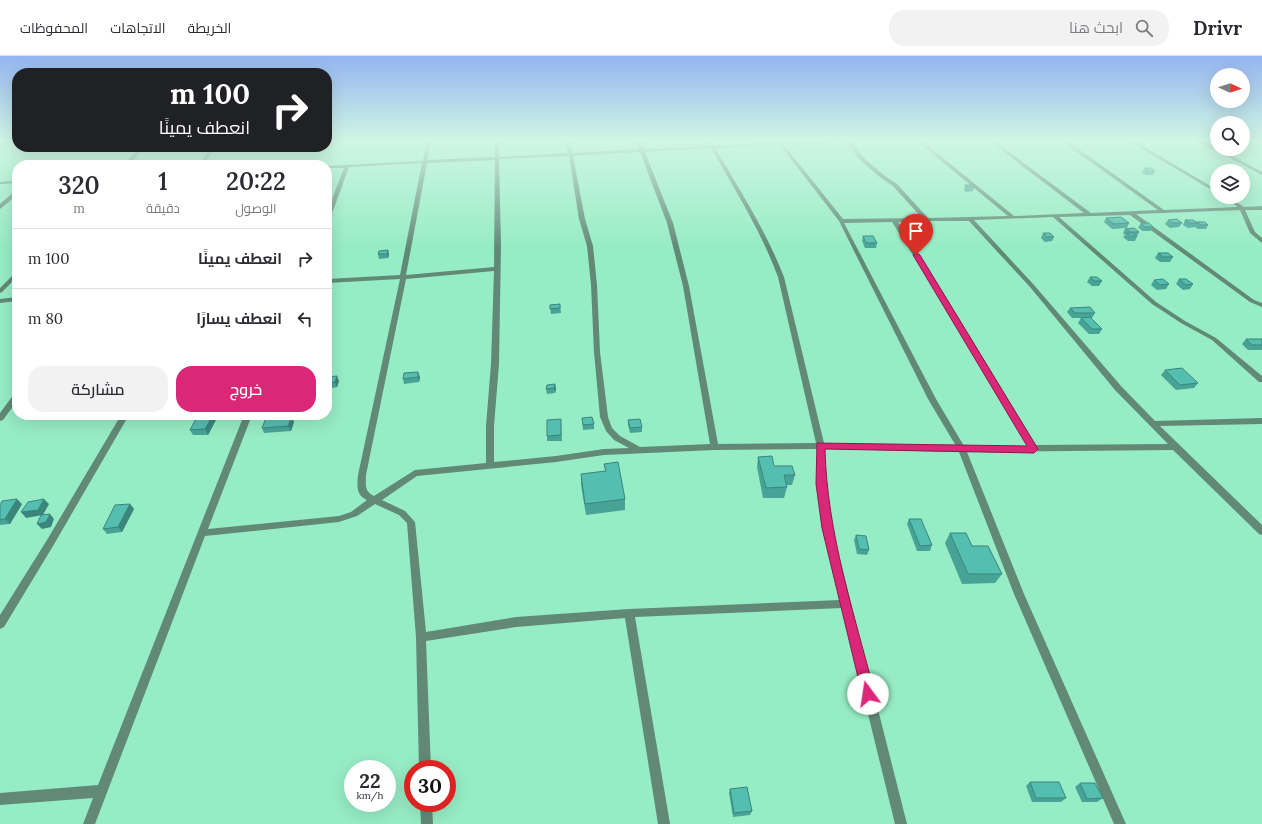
<!DOCTYPE html>
<html lang="ar">
<meta charset="utf-8">
<style>
:root{--surface:#fff;--page:#f2f2f3;--text:#2b2b33;--muted:#7c7c81;--line:#e1e1e2;--accent:#db2777}
body{margin:0;font-family:Lora,Cairo,serif;background:var(--page);color:var(--text);direction:rtl;height:100vh;display:flex;flex-direction:column;font-size:15px;white-space:nowrap}
*{box-sizing:border-box;margin:0}
p{font-size:13px;color:var(--muted)}
.icon{flex:none;width:22px;height:22px;fill:none;stroke:currentColor;stroke-width:2;stroke-linecap:round;stroke-linejoin:round}
.map{position:relative;flex:1;overflow:hidden;direction:ltr}
.sheet{position:absolute;left:12px;top:104px;width:320px;height:260px;display:flex;flex-direction:column;background:var(--surface);border-radius:16px;box-shadow:0 4px 16px #0002;direction:rtl}
.sheet>*{flex:none}
.hud{position:absolute;left:12px;top:12px;width:320px;height:84px;border-radius:16px;box-shadow:0 4px 16px #0002;direction:rtl;background:#202124;color:#fff;overflow:hidden}
.needle{width:26px;rotate:93deg}
.tools{position:absolute;left:1210px;top:12px;display:grid;gap:8px}
.tools a{display:grid;place-items:center;width:40px;height:40px;border-radius:50%;background:var(--surface);box-shadow:0 4px 16px #0002;font-size:20px}
.speed{position:absolute;left:344px;top:704px;display:flex;gap:8px;font-size:20px;font-weight:700;text-align:center}
.speed>*{display:grid;place-content:center;width:52px;height:52px;border-radius:50%;background:var(--surface);box-shadow:0 4px 16px #0002;line-height:1}
.speed small{font-size:10px;font-weight:400}
.speed .limit{border:6px solid #d22;background:#fff;color:#111}
.pin{position:absolute;display:grid;place-items:center;width:34px;height:34px;color:#fff;margin:-41px -17px;border-radius:50% 50% 50% 0;rotate:-45deg;box-shadow:0 0 4px #0007}
.pin .icon{rotate:45deg}
.me{position:absolute;width:44px;margin:-22px;rotate:346deg;stroke-linejoin:round;filter:drop-shadow(0 0 3px #0008)}
.turn{display:flex;align-items:center;gap:14px;height:84px;padding:0 16px;font-size:18px}
.turn .icon{width:52px;height:52px;stroke-width:2.5}
.turn b{display:block;font-size:28px;line-height:34px}
.eta{display:flex;justify-content:space-evenly;align-items:center;height:68px;text-align:center}
.eta b{font-size:24px;font-weight:600;line-height:28px}
.cta{display:flex;gap:8px;margin-top:auto;padding:8px 16px}
.cta a{flex:1;height:46px;border-radius:16px;background:var(--accent);color:#fff;font-size:16px;font-weight:600;line-height:46px;text-align:center}
.cta a+a{background:var(--page);color:var(--text)}
ul{padding:0;list-style:none}
li{display:flex;align-items:center;gap:12px;height:60px;padding:0 16px;border-top:1px solid var(--line)}
li div{flex:1}
li b{display:block;font-size:15px}
li em{font-style:normal}
header{display:flex;align-items:center;gap:24px;box-sizing:border-box;height:56px;padding:0 20px;background:var(--surface);border-bottom:1px solid var(--line)}
header strong{font-size:19px}
nav{display:flex;gap:22px;margin-inline-start:auto;font-size:14px}
.search{width:280px;height:36px;background:var(--page);display:flex;align-items:center;gap:10px;box-sizing:border-box;padding:0 14px;border-radius:16px;color:var(--muted);font-size:15px}
.map>svg:first-child{display:block}
</style>
<header>
<strong>Drivr</strong>
<div class="search"><svg class="icon" aria-label="search" viewBox="0 0 24 24"><circle cx="10" cy="10" r="6"/><path d="M15 15l6 6"/></svg>ابحث هنا</div>
<nav><a>الخريطة</a><a>الاتجاهات</a><a>المحفوظات</a></nav>
</header>
<div class="map">
<svg width="1262" height="768" viewBox="0 0 1262 768">
<rect width="100%" height="100%" fill="#96ecc4"/>
<g fill="none" stroke-linecap="round" stroke-linejoin="round">
<!-- minor -->
<path fill="#618976" fill-rule="evenodd" d="M5,84H10L0,91V88Z
M427,84H431L427,104L495,101V84H499V101L568,97L566,84H570L573,97L639,93L636,84H640L644,93L709,90L706,84H710L714,90L778,86L776,84H781L782,86L851,84L864,102L885,120L897,128L928,162L1008,160L916,84H921L1014,160L1084,157L988,84H993L1091,157L1158,154L1060,84H1066L1164,154L1238,151L1222,141H1228L1244,151L1262,150V154H1245L1255,176L1262,182V187L1250,177L1240,154L1136,158L1254,244L1262,247V251L1250,246L1130,159L1059,161L1156,246L1185,265L1216,282L1262,320V326H1259L1212,284L1181,267L1152,248L1053,161L974,164L1034,229L1121,330L1155,365L1262,362V368L1160,370L1262,469V479L1259,478L1173,394L967,396L1024,538L1126,768H1114L1014,538L959,396L825,393V428L832,472L907,768H895L842,552L635,561L670,768H658L625,562L516,571L426,585L431,713H419L416,581L407,467L399,459L375,448L357,460L339,466L205,480L95,768H83L93,742L0,749V737L98,729L244,359H252L208,473L339,460L351,456L367,444C356,439 357,430 358,419L400,223L327,227V223L400,219L422,107L349,111L330,163L327,165V156L344,112H327V110L423,105ZM846,86L860,104L881,122L893,130L922,162L843,163L784,89ZM780,89L839,165L928,343L956,390L824,387L784,221C766,175 740,134 715,92ZM711,92C735,134 761,175 778,221L816,387L718,388L689,230L673,167L645,96ZM640,96L667,167L683,230L710,388L640,391L620,380L612,372L608,361L600,296L597,229L593,190L585,163L573,100ZM569,100L579,163L587,190L591,229L594,296L600,361L606,375L614,384L629,392L604,393L556,400L494,406V370L499,308L501,189L499,103ZM495,104L494,211L406,219L427,107ZM928,165H969L1030,231L1115,334L1168,388L1036,389L949,246L898,166ZM892,166L943,246L1028,390H964L936,343L844,167ZM494,215L491,308L486,370V407L415,414L374,440C364,435 366,429 366,419L406,223ZM817,393V428L822,472L840,544L629,553L516,561L426,576L415,466L405,455L382,444L417,420L556,406L604,399L714,394Z
M1127,84H1133L1217,134V137Z
M1196,84H1202L1262,116V119Z
M141,91H146L128,109H123Z
M213,91H217L202,109H198Z
M17,125V127L0,128V126Z
M15,135H17V139L0,153V148Z
M17,216V221L2,236L0,237V232L15,217Z
M17,241V245L0,247V243Z
M14,338H17V345L3,364L0,365V357Z
M121,359H129L53,490L4,571L0,573V559L47,484Z
M420,747H432L433,768H421Z"/>
</g>
<!-- wall -->
<path fill="#48a397" d="M1145,112L1155,115L1153,119H1146L1142,117Z
M965,129L974,131L973,135L966,136L964,134Z
M1106,162L1129,167L1127,172L1112,173L1104,166Z
M1168,164L1182,167L1179,171L1170,172L1165,168Z
M1185,164L1197,166L1208,169L1206,173H1198L1195,171L1188,172L1183,169Z
M1141,167L1153,171L1150,175H1143L1138,172Z
M1125,173L1139,176L1135,185H1128L1123,181L1125,179L1123,177Z
M1043,177L1054,181L1052,185L1045,186L1041,182Z
M863,180L877,187L876,192H865L862,185Z
M388,194L389,199L388,202L379,203L378,198Z
M1158,197L1173,201L1170,206H1160L1155,202Z
M1090,221L1102,225L1099,230H1092L1087,226Z
M1179,223L1193,228L1190,233L1183,234L1176,228Z
M1154,224L1169,228L1166,233L1157,234L1151,229Z
M560,248L561,257L551,258L550,249Z
M1070,252L1095,257L1092,262H1091L1102,273L1099,278H1089L1078,267L1081,262H1072L1067,256Z
M1246,283H1262V294H1248L1242,288Z
M1165,314L1198,327L1194,332L1176,334L1161,319Z
M327,321L339,325L337,331L328,333L327,331Z
M420,321L419,326L404,328L403,323Z
M555,328L556,333L555,337L547,338L546,333Z
M218,360L208,379H193L190,374Z
M582,362L594,368V373L583,374Z
M561,363L562,385H547V380Z
M628,364L642,371V376L630,377L628,369Z
M294,366L291,375L264,377L262,372Z
M758,401L774,410L795,419L792,429H786L787,431L784,442H763L757,411Z
M604,408L625,443V454L586,459L581,429V418L605,415Z
M22,448L10,468L0,469V449Z
M130,448L134,453L122,476L107,478L103,473Z
M909,463L932,489L930,495H917L907,468Z
M950,477L972,490L1002,518L995,527L962,528L945,487Z
M856,479L869,494L867,499L857,498L854,484Z
M1030,726L1066,742L1061,746H1032L1026,730Z
M1080,727L1103,742L1097,746H1082L1075,731Z
M730,733L752,755L750,759L733,761L729,737Z"/>
<!-- shaded-wall -->
<path fill="#3b857b" d="M388,194L389,199L388,202L387,198Z
M418,316L420,321L419,326L418,321Z
M337,320L339,325L337,331L335,326Z
M555,328L556,333L555,337L554,332Z
M213,359H218V360L208,379L205,373Z
M292,360L294,366L291,375L288,370Z
M17,443L22,448L10,468L5,463Z
M44,443L49,448L43,459L26,462L21,456Z
M130,448L134,453L122,476L118,471Z
M50,458L54,463L51,471L42,473L37,468Z"/>
<!-- building -->
<path fill="#54beb0" stroke="#3b857b" d="M1145,112H1151L1155,115H1148Z
M965,129H972L974,131H968Z
M1121,161L1129,167L1114,168L1106,162Z
M1177,163L1182,167H1172L1168,164Z
M1185,164H1193L1198,167H1190Z
M1197,166H1205L1208,169H1201Z
M1141,167H1149L1153,171H1145Z
M1134,172L1139,176H1131L1125,173Z
M1043,177H1050L1054,181H1047Z
M1126,177H1132L1137,180H1131Z
M863,180H873L877,187H866Z
M388,194L387,198H378L379,195Z
M1158,197H1168L1173,201H1163Z
M1090,221H1097L1102,225H1094Z
M1163,223L1169,228L1160,229L1154,224Z
M1179,223H1186L1193,228L1186,229Z
M560,248V252L550,253V249Z
M1090,251L1095,257H1075L1070,252Z
M1090,261L1102,273H1092L1081,262Z
M1246,283H1262V289H1252Z
M1182,312L1198,327L1180,329L1165,314Z
M418,316V321L403,323L404,317Z
M337,320L335,326L327,327V321Z
M555,328L554,332L546,333L547,329Z
M198,359H213L205,373L190,374Z
M292,360L288,370L262,372L266,362Z
M592,361L594,368L583,369L582,362Z
M561,363V379L547,380V364Z
M640,363L642,371L630,372L628,364Z
M772,400L774,410H792L795,419H784L787,431L766,432L758,401Z
M618,406L625,443L585,448L581,418L606,415L604,408Z
M17,443L5,463L0,464V449L2,445Z
M44,443L38,454L21,456L28,446Z
M130,448L118,471L103,473L115,449Z
M50,458L46,466L37,468L41,459Z
M909,463H921L932,489L920,490Z
M950,477H966L972,490H988L1002,518H968Z
M856,479L866,480L869,494L859,493Z
M1030,726H1059L1066,742H1036Z
M1080,727H1095L1103,742L1087,743Z
M747,731L752,755L734,757L730,733Z"/>
<!-- sky -->
<linearGradient id="sky" x2="0" y2="1"><stop stop-color="#94b5f0"/><stop offset="0.44" stop-color="#d0f6e4"/><stop offset="1" stop-color="#d0f6e4" stop-opacity="0"/></linearGradient>
<rect width="1262" height="192" fill="url(#sky)"/>
<!-- route -->
<path fill="#db2777" stroke="#8e194d" d="M916,197L920,199L1038,393L1034,397L825,393C827,477 854,557 875,638L873,642L868,644L864,642L862,638L822,472L816,428L817,387L1027,390L913,199Z"/>
</svg>
<div class="tools">
<a><svg class="needle" viewBox="-14 -14 28 28"><path d="M0-13l5 13h-10z" fill="#e53935"/><path d="M0 13l5-13h-10z" fill="#7c7c81"/></svg></a>
<a><svg class="icon" aria-label="search" viewBox="0 0 24 24"><circle cx="10" cy="10" r="6"/><path d="M15 15l6 6"/></svg></a>
<a><svg class="icon" aria-label="layers" viewBox="0 0 24 24"><path d="M12 4l9 5-9 5-9-5zM3 14l9 5 9-5"/></svg></a>
</div>
<div class="speed"><div>22<small>km/h</small></div><div class="limit">30</div></div>
<div class="pin" style="left:916px;top:199px;background:#d93025"><svg class="icon" aria-label="arrive" viewBox="0 0 24 24"><path d="M6 21V4h12l-3 4 3 4H6"/></svg></div>
<svg class="me" style="left:868px;top:638px" viewBox="-20 -20 40 40"><circle r="19" fill="#fff"/><path d="M0-13L10 11 0 6-10 11z" fill="#db2777"/></svg>
<div class="hud">
<div class="turn"><svg class="icon" aria-label="right" viewBox="0 0 24 24"><path d="M7 20v-9h11M14 6l5 5-5 5"/></svg><div><b>100 m</b>انعطف يمينًا</div></div>
</div>
<section class="sheet">
<div class="eta">
<div><b>20:22</b><p>الوصول</p></div>
<div><b>1</b><p>دقيقة</p></div>
<div><b>320</b><p>m</p></div>
</div>
<ul>
<li><svg class="icon" aria-label="right" viewBox="0 0 24 24"><path d="M7 20v-9h11M14 6l5 5-5 5"/></svg><div><b>انعطف يمينًا</b></div><em>100 m</em></li>
<li><svg class="icon" aria-label="left" viewBox="0 0 24 24"><path d="M17 20v-9H6M10 6l-5 5 5 5"/></svg><div><b>انعطف يسارًا</b></div><em>80 m</em></li>
</ul>
<div class="cta"><a>خروج</a><a>مشاركة</a></div>
</section>
</div>
